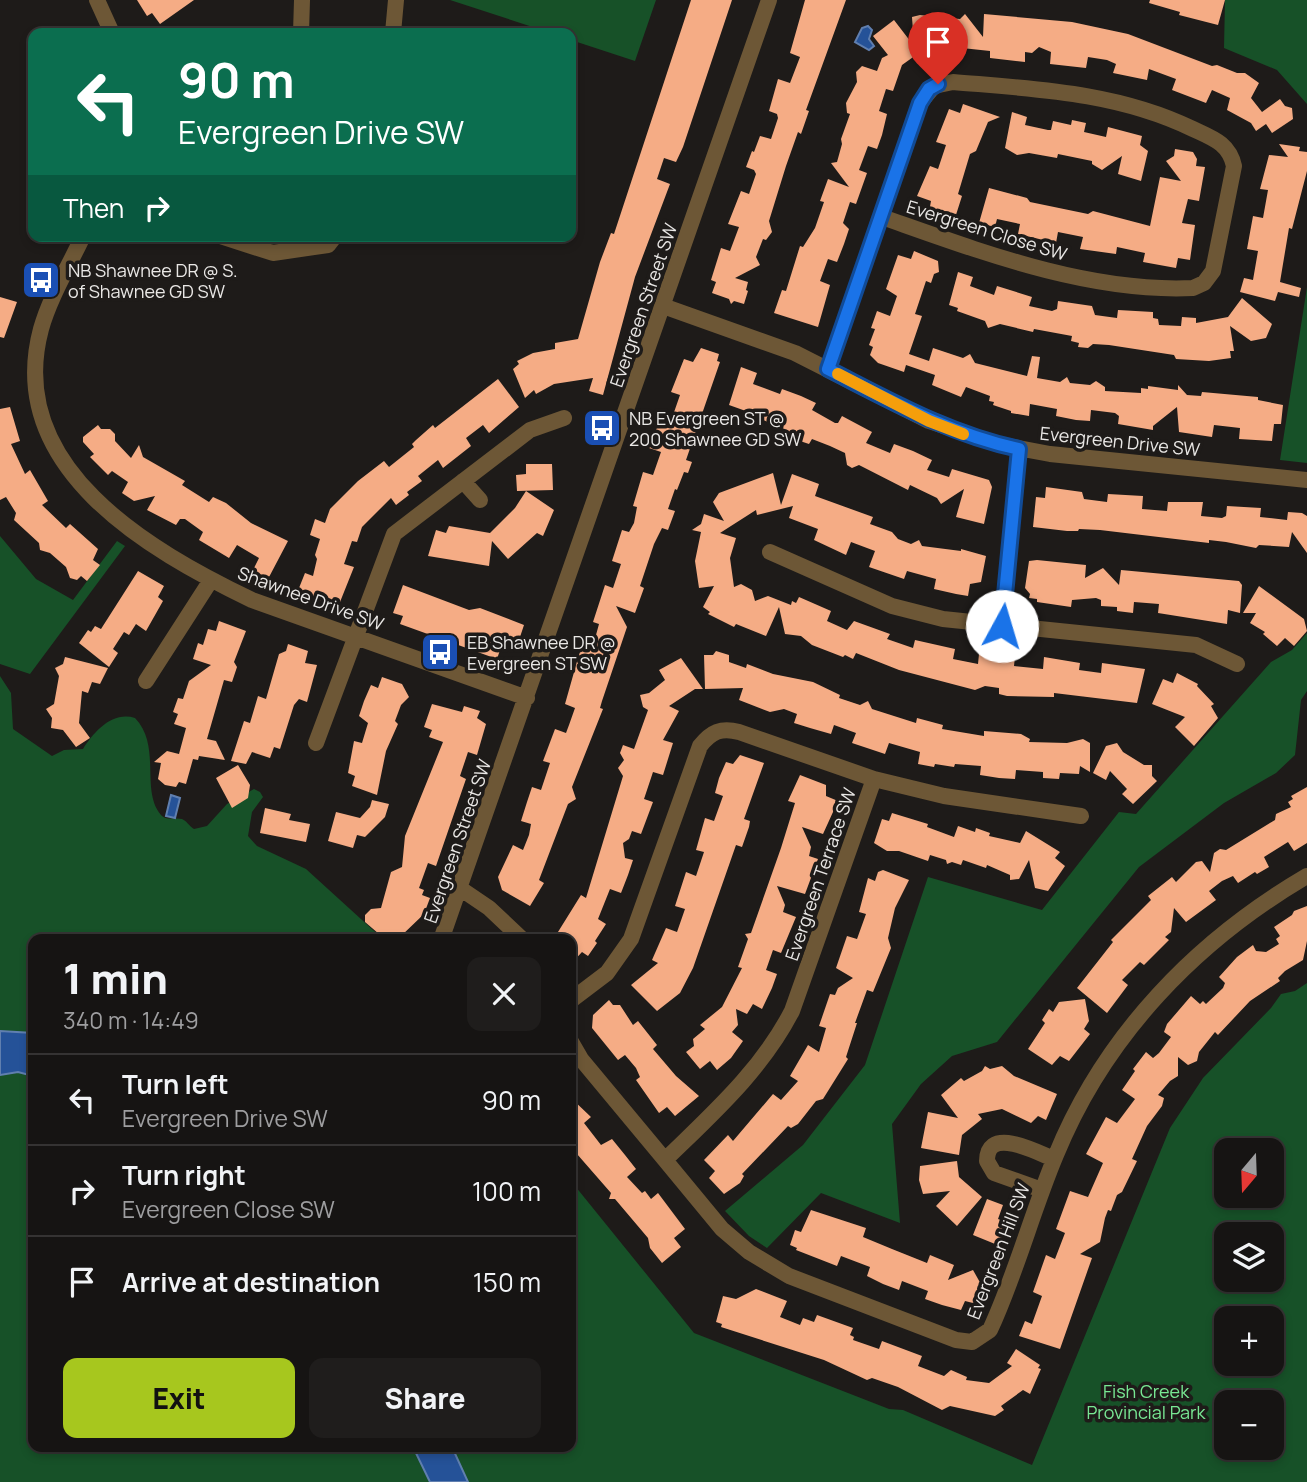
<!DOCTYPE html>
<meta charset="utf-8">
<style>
:root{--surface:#161413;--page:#1f1d1c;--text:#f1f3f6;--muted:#9e9ea0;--line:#353333;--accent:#a7c71e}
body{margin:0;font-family:Manrope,sans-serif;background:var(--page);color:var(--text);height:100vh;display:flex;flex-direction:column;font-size:26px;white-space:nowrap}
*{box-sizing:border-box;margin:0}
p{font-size:23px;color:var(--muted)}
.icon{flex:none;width:38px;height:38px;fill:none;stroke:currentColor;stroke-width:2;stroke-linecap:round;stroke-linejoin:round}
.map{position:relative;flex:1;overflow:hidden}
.panel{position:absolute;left:28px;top:934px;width:548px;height:518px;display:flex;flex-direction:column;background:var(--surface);border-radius:14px;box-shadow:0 4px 10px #0003,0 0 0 2px var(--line)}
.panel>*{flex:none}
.guide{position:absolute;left:28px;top:28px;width:548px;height:214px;border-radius:14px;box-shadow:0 4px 10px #0003,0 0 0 2px var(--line);background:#0b6e4f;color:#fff;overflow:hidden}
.needle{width:46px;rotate:199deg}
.fabs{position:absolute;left:1214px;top:1138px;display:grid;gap:14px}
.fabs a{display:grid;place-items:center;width:70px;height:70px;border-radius:14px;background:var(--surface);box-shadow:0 4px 10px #0003,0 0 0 2px var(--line);font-size:35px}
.pin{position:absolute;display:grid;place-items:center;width:60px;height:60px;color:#fff;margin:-72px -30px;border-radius:50% 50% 50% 0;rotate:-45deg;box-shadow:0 0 7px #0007}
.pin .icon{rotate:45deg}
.me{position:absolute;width:77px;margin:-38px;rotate:6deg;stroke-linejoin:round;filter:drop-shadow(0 0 5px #0008)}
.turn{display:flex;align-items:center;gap:24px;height:147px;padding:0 35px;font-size:32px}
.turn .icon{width:91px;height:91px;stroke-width:2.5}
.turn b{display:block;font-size:49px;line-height:60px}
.then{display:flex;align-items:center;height:66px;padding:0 35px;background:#0003;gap:14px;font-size:26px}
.round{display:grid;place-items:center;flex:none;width:74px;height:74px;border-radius:14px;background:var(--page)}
.summary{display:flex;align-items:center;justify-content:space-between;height:119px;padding:0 35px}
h1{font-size:42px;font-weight:800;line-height:52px}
.action{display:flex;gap:14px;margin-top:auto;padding:14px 35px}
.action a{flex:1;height:80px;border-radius:14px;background:var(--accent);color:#111;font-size:28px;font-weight:800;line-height:80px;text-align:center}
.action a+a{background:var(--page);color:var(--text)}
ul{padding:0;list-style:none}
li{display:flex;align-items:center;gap:21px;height:91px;padding:0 35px;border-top:2px solid var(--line)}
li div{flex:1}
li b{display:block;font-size:26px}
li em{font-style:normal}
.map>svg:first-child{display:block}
</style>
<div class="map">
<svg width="1307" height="1482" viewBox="0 0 1307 1482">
<rect width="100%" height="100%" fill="#1e1b19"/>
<!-- green -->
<path fill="#175128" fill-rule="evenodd" d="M450,0H656L635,61L571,40L570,33H551Z
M1225,0H1307V104L1277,70L1224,48Z
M1307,287V463L1280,460Z
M0,536L36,579L73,600L117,541L125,546L30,674L0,664Z
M1307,633V691L1301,700L1295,755L1276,773L1224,803L1139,867L997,1042L952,1056L921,1084L892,1124L900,1223L821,1193L767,1248L749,1236L725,1211L803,1145L865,1065L928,877L1042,910L1119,812L1136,814L1271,662L1292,650Z
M0,676L11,693L13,729L52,756L64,750L83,749C94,732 112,711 135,718C162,746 140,790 161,815C166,821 176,817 182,819C187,821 189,826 194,829L207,826L227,804L254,789L260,792L263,797L252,812L248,836L257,846L306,869L384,940H33V1447H570L571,1181L694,1333L889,1409L903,1410L1032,1465L1170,1128L1203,1078L1271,1008L1281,994L1295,991L1307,983V1482H0ZM1227,1150H1272V1195H1227ZM1227,1234H1272V1279H1227ZM1227,1318H1272V1363H1227ZM1227,1402H1272V1447H1227Z"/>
<!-- water -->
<path fill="#255298" stroke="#607faf" stroke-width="2" d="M868,26L872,30L869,39L874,46L869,50L855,42L862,28Z
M171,795L180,798L175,818L166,816Z
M0,1031L33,1033V1076L18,1072L0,1075Z
M413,1447H452L468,1482H430Z"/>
<!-- building -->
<path fill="#f5ac85" d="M137,0H194L160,24L152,13L147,16Z
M691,0H732L683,147L676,162L664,158L657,179L670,184L635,277L603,395L589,391L593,378L554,384L536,394L534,390L525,398L513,369L519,364L517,361L533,353L555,349V343L578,339L600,262L611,233L614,234Z
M805,0H846L806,110L809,111L801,134L798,132L786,166L769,221L772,232L766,240L763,239L756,257L760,265L735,278L748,282L746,290L748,291L744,304L734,301L731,304L729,299L712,293L716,282L711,280L721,248L730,251L739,227L728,224L741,191L749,194L756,174L754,170L746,167L752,151L754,152L760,136L771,139L778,118L777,114L769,111L778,79L790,83L800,57L790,53Z
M1150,0H1225L1218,25L1179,15L1180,12L1149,3Z
M965,14L983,37L984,14L1072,22L1128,34L1212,66L1217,65L1237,73H1245L1259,83L1251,98L1262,112L1280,99L1285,106L1292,108L1293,119L1272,133L1266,124L1256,131L1251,123L1227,110L1230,98L1212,90L1206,103L1172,90L1176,79L1149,69L1147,80L1113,73L1116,64L1107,60L1088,57L1086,68L1050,64L1051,52L1039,47L1032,53L1025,52V62L990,58V51L962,48V57L916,55L902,65L893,91L886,89L879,111L887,114L882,135L877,149L868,146L859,170L867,173L856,204L850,202L843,223L849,229L844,244L837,262L828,259L820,281L830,285L818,327L774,313L782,290L786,291L800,246L803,247L815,228L824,202L820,201L828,179L849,187L831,163L837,162L842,144L841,139L850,114L847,113L846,103L857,82L856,72L862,66L877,71L882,58L888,55L873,36L894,20L914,46L912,17L920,15L960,19Z
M963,104L1000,117L988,122L976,151L970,154L958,194L962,196L955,218L949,215L947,219L929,212L931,201L917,196L930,166L938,169L946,145L936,142L949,109L960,113Z
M1012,112L1027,117L1025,125L1048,130H1051L1053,121L1071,125L1072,120L1086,123L1084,132L1106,137L1108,127L1142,136L1140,145L1148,151L1141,181L1118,174L1122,156L1102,170L1092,164V161L1058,154L1057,158L1029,153L1017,155L1005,148Z
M1279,144L1300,147L1299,151L1307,152V171L1292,229L1289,228L1280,282L1301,288L1299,297L1278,292L1275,301L1240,292L1244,278L1253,280L1258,251L1247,249L1253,216L1263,218L1268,190L1260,189L1269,155L1288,157Z
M1175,149L1193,152L1197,159L1196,166L1205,167L1199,201L1188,199L1182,223L1195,225L1190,260L1178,258L1176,268L1143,262L1145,253L1117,247L1116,254L1080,249L1083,237L1058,232L1056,243L1018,234L1020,224L997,219L995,227L979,223L989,188L1027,198L1030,202L1088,214L1093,211L1150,226L1160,177L1181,181L1166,161L1174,156Z
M914,251L938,261L939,272L934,274L931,283L926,281L915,314L922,316L909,354L929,361L933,348L963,358L970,354L975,363L1027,376L1032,356L1040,357L1037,378L1060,382L1067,377L1070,383L1090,385L1096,381L1105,387V391L1141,393V388L1148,389V386L1178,390V385L1187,395L1201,396L1202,392L1258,397V400L1283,405L1281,424H1274L1272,441L1239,439L1240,428L1214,425L1212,437L1179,432L1177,407L1153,426V430L1118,424L1119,416L1115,413L1091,410L1090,421L1076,420L1056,416L1057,409L1030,404L1029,416L1011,413V411L993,405L994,402L989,401L990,396L966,387L961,397L932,385L935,375L906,365L904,372L878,363L870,355L873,347L869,345L875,329L871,328L877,311L890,316L897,296L886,289L898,255L911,259Z
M958,272L973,277L970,286L994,295L997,286L1032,297L1029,306L1052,311L1057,309L1058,301L1092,306L1095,315L1117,318L1118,310L1153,312V318L1158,319L1159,325L1181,326L1182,317L1196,318V323L1228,317L1242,298L1272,324L1266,338L1251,341L1230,326L1234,351H1230L1231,358L1209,361L1176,359L1174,355L1109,345L1093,344L1088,348L1078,347L1079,343L1071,341L1072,336L1034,329L1033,332L1000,324L988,328L985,321L957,311L958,308L949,305Z
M0,297L17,302L4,338L0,337Z
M701,348L719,354L717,361L720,362L686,460L692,462L688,473L684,472L677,490L675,489L668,509L675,511L668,530L662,528L654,544L640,586L644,588L635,613L616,606L627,627L602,701L600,708L603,709L572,787L576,799L568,804L539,880L544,883L530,906L502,890L498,877L513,845L523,850L529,835L531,824L521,821L527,802L532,787L541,790L550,763L543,761L555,729L566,733L569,725L575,708L565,704L578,658L583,643L593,646L599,624L593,622L605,585L613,588L621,564L612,561L622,530L629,532L634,523L637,507L633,506L643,472L653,475L661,452L649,448L662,415L672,418L680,395L671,392L684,359L693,362Z
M741,367L757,373L753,384L780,394L782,389L801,396L816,403L812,410L835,423H838L842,416L872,432L866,443L890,453L894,444L913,451L932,460L927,470L949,477L952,469L989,480L992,487L984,524L956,517L964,489L941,504L937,498L910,485L908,490L859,465L852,468L847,465L845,453L830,446L812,439L809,444L800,441L787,430L756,417L757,415L729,405Z
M498,379L519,407L489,433L483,425L466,438L471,446L443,468L438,460L418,476L422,481L407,492L409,495L396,505L391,498L362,527L357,542L352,541L344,564L354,567L338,607L297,593L305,573L313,576L317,559L315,555L320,539L310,535L315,519L325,523L330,509L358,481L384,461L389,467L414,447L412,444L416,440L433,425L435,428Z
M10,407L20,441L11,444L25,474L30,470L48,501L42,505L66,528L70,524L98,549L93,560L100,565L87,581L81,576L77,580L70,578L66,567L50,553L40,550L39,543L14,520L16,513L6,497L0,500V409Z
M98,425L101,429H110L115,434V441L131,458L139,445L143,457L185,481L182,485L209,502L213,497L226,503L251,523L288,541L268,579L253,570L259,558L237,545L229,558L199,540L203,532L185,519H180L176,525L147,510L155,496L134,501L122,493L128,482L112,471L108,475L90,457L94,454L83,442V437Z
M526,464H552L553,490L517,491L516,475L526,474Z
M773,473L781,505L792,474L819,484L815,496L873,517L870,524L892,532L898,539L911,544L919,540L922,546L961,551V549L986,556L981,582L970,584L968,596L956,594L934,589L936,579L907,571L904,579L869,567L875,551L851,542L846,555L814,540L818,529L789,518L793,506L757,515L756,510L720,533L736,538L730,558L734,587L741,584L752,590L755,601L768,596L791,605L792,601L796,603L799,597L831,611L827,621L847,630L854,621L890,634L887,639L913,648L915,640L955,649L953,659L978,664L979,654L1015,656L1014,666L1043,669L1044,657L1080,663L1079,670L1101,673L1102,663L1145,669L1137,703L1054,693V697L1007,696L999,694V688L985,686L975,690L899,670L856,653L853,659L845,655L843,657L812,645L801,636L785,634L779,607L766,636L736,624L734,627L708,614L710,612L703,607L714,586L699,588L695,561L701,532L692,530L701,524L704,514L724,521L713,502L719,493Z
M1046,487L1082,492L1084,499L1107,502L1108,494L1143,496L1142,509L1167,511L1168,502H1203L1201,516L1222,518L1226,516L1227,506L1261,508L1260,517L1287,520L1288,512L1302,513L1307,516V553L1292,532L1289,547L1259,545L1256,548L1226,542L1209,540V543L1100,530L1079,529L1078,531H1067L1033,527L1036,497L1045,498Z
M526,491L554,510L543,536L537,533L508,559L492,541L489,566L428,556L436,530L446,533L449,526L490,533L515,508Z
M1037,560L1086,565L1085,578L1103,568L1119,585L1121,570L1239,581L1242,585L1240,613L1228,610L1227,624L1158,613L1159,604L1134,602L1133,613L1117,611V607L1101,606V600L1096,598L1072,600L1071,607L1037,602V599L1029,598L1030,594L1025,588L1029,561Z
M138,571L164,586L158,597L163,601L146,631L136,624L129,635L124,632L113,649L118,653L109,667L79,643L88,630L91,632L95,626L101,629Z
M403,585L469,610L480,608L524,625L517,646L506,647L505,651L500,650L497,659L400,624L403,616L393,613Z
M1259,586L1304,619L1307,631L1294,646L1285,638L1277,646L1263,634L1265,632L1250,623L1256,613H1243Z
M219,621L246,631L234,662L237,667L232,682L224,680L207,739L216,741L225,760L199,756L198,760L193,759L186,784L179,782L176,787L165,785L158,779L161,763L154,762L167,751L179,754L186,728L174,724L178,714L173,712L178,698L183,699L189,681L211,665L193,659L198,643L203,645L208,629L216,631Z
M288,644L308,651L305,663L317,665L307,702L299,699L294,705L280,749L274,747L270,758L252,752L246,764L231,761L244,721L250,723L258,696L266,699L279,654L286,651Z
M716,651L729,655V662L746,668L747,664L773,674L813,682L840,695L839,698L860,705L868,701L872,709L916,723L917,718L943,725L942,729L984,736V731L1021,734L1030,739L1029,742L1067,743L1083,739L1090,743V772L1080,766L1079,774L1060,773L1059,779L1043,778V772L1016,770L1015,779L999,778L980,775L981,766L955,764L954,767L935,764L934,767L918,764L920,752L889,743L885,754L852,743L856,733L834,725L831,734L810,728L794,723L797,714L784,709L770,712L739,700L743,688L705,689L704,655H713Z
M65,657L108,668L100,684L92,682L88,693L82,691L79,723L90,738L76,747L63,730L51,728L52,718L46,709L54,704L59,676L55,668L63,664Z
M681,658L703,689H695L669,706L679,711L663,740L673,743L663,775L653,772L644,799L653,802L641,834L632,831L629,839L623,843L625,858L633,860L628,875L621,893L610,889L598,919L606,924L595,941L597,943L588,956L582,952L570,965V940H553L581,895L586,898L623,776L618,768L624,760L620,753L623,745L634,749L648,710L643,707L640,695L649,693L665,680L659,670Z
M1177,673L1198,684L1197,686L1214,704L1211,706L1218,718L1194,746L1175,727L1185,717L1152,704L1163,679L1173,683Z
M382,677L402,684L409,697L401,705L395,721L398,724L386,751L377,795L352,786L355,776L348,773L354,741L362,743L368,723L359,716L364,701L371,685L378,688Z
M432,704L462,712L464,706L480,711L477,718L486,724L477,755L468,752L460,776L466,779L436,866L428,863L419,888L424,890L422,895L430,898L424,914L400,937L396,933L391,940H386L365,922V915L371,909L381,908L391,872L402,867L405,836L443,742L429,737L432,730L424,727Z
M1117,743L1123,752L1144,765H1152V776L1157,781L1133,804L1122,794L1127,789L1110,771L1106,780L1093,773L1106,746Z
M740,755L764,763L744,819L750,821L749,827L742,847L736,845L693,968L680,993L657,1011L631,985L658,963L652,960L666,928L677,932L685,909L675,906L686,872L696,876L704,852L696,850L705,818L714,821L723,796L715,793L719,778L726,762L733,764Z
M238,765L250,785L248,798L232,808L216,778Z
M800,775L826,785V796L838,801L823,834L802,827L811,847L809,856L818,859L805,894L777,886L785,905L783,912L796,917L781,953L773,950L766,970L777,974L772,988L762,1009L753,1004L747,1014L736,1009L738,1025L732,1032L743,1041L731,1058L717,1070L710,1061L700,1069L686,1052L694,1046L693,1039L705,1029L700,1025L722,1007L742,968L738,967L748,939L745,934L751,933L781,848L795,803L788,801Z
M1307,787V843L1294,851L1288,842L1264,857L1269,867L1257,874L1255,872L1238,883L1233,876L1222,881L1209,891L1216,900L1186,922L1174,908L1171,932L1165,937L1169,940L1144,965L1140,962L1122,980L1128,985L1107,1013L1077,988L1113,942L1111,940L1151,900L1148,896L1172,877L1176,882L1196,862L1202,861L1210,872L1214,853L1220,849L1226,850L1275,820L1276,814L1291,807L1288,802L1293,799L1291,796Z
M372,800L389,804L385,817L365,837L357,835L353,848L328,841L336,812L360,818L370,807Z
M265,808L291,814L289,820L310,824L306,842L260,833Z
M892,813L928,824L927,827L954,837L958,826L975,832L976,828L990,833L989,836L1020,843L1026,831L1060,852L1055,858L1065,866L1048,891L1035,888L1029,860L1019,879L1010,880V875L987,865L986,868L963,860L961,865L952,862L947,864L946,860L930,855L928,861L899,851H887L874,843L882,819L889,821Z
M883,870L909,880L895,908L888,938L891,948L873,992L867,990L855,1023H857L846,1057L848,1059L823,1099L816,1101L798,1124L791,1128L788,1126L742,1174L744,1176L740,1183L724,1194L709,1178L715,1171L704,1160L728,1135L733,1141L773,1094L781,1100L798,1081L790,1076L808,1045L819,1052L826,1028L819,1026L830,994L835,995L838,988L853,978L836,968L847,936L857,939L866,914L859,912L868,878L875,881L878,872Z
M1307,906V941L1303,960L1285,971L1278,978L1280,981L1250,1001L1218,1035L1215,1032L1199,1052L1197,1061L1188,1065L1178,1057V1076L1170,1081L1158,1095L1164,1098L1162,1106L1147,1126L1132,1159L1137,1161L1122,1192L1117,1195L1111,1211L1108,1210L1105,1218L1100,1242L1080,1254L1092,1258L1060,1349L1019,1336L1025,1321L1032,1324L1042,1296L1033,1292L1046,1255L1055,1259L1065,1233L1056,1229L1070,1191L1088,1197L1103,1163L1086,1154L1106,1117L1117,1123L1135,1099L1122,1090L1135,1071L1133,1069L1146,1052L1153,1058L1159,1053L1171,1037L1164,1032L1167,1024L1191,996L1200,1004L1203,1001L1206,1004L1223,988L1225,983L1219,977L1237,957L1253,945L1256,951L1266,952L1279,944L1276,939L1280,936L1274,927L1292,915L1294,911Z
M1085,999L1089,1021L1084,1029L1090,1034L1069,1061L1060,1056L1052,1065L1028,1049L1045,1023L1042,1020L1049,1009L1053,1012L1059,1002Z
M609,1000L613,1005H620L633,1025L638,1021L657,1045L653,1049L676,1076L699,1096L675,1116L667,1107L659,1113L636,1080L640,1077L636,1068L625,1055L618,1060L592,1028L593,1015Z
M985,1066L990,1069L1002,1066L1014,1076L1057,1094L1046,1120L1038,1116L1031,1123L1002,1109L978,1114L982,1119L962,1135L959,1155L921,1148L928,1112L958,1118L941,1095L961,1078L964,1081L982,1071Z
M570,1097L591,1117L584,1123L601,1145L612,1139L625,1155L636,1169L627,1177L642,1193L645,1191L651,1199L658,1193L685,1229L674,1238L681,1247L662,1263L650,1248L648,1238L615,1199H609L611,1193L570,1146Z
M957,1161L959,1177L982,1197L957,1226L936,1206L950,1191L923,1194L919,1180L920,1166Z
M987,1199L1003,1205L998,1219L1009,1223L1000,1246L973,1235Z
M811,1210L866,1228L863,1237L892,1249L927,1263L930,1255L954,1265L948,1280L973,1270L982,1286L977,1300L973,1303L965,1301L961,1310L942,1305L925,1299L928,1291L902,1281L899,1290L883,1284L867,1276L870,1267L841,1256L837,1266L796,1250L797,1248L790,1245L795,1230L801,1232Z
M756,1289L787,1301L780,1317L800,1325L803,1318L814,1322L817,1315L853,1328L850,1335L854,1337L853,1340L879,1349L882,1341L922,1356L918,1366L944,1376L951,1370L967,1377L966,1380L989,1383L1012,1366L1007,1363L1016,1349L1040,1365L1038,1368L1041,1369L1030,1394L1023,1390L1001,1406L1004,1410L995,1416L950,1406L942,1410L898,1387L872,1378L867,1380L824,1360L721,1327L722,1324L716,1322L723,1296L736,1299Z"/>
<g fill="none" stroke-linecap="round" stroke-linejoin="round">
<!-- minor -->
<path stroke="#6d5736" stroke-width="16" d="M97,0L112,33
M301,33L302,0
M393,33L396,0
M83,236C69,266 50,297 41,329C4,467 148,550 252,600L527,698
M220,236L273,253L328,245L335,236
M663,306L795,353L929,421L997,444L1050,454L1307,480
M828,369L920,103L934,86L953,82C1035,89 1117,92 1193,129C1212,138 1229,143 1234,166L1213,271L1204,283L1193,288C1088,293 979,251 882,217
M463,481L480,500
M770,552L892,606L943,619L1196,645L1237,664
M1002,626L1019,449
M146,681L211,580
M316,743L394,534L530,430L564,418
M874,779L944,796L1081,816
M461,889L489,908L523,940
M441,940L769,0
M570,1001L607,973L631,939L700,746C711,732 721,727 739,732L874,779L792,1011C761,1071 712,1114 665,1160
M570,1040L581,1059L665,1160L722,1229L749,1252L789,1276L956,1340L972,1342L990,1330C1016,1274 1032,1212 1056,1155C1105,1035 1196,941 1307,876
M1042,1190L994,1173L987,1161C987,1125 1036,1152 1054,1159"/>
</g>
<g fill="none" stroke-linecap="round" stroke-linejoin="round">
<defs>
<path id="route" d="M938,84L929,89L920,103L828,369C891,401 949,434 1019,449L1002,626"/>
</defs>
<!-- route casing -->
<use href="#route" stroke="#114b97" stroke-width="18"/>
<!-- route -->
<use href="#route" stroke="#1a73e8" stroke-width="12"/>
<!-- slow -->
<path stroke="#f59e0b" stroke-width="12" d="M838,374L929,421L963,434"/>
</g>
<!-- icons -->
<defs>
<symbol id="bus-square" viewBox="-11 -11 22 22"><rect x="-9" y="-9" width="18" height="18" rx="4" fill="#1a4fb4" stroke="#1e1b19"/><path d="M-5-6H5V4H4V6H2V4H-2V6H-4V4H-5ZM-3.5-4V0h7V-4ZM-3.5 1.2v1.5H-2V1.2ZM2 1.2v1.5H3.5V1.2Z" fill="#fff"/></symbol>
</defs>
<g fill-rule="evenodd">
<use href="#bus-square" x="19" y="258" width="44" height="44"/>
<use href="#bus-square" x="580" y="406" width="44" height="44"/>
<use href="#bus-square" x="418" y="630" width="44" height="44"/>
</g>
<g text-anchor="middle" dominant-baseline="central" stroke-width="7" stroke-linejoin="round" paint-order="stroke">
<!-- street labels -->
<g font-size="18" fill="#e9e7e5" stroke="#1e1b19">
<text transform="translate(987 230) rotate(17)">Evergreen Close SW</text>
<text transform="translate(643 305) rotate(-71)">Evergreen Street SW</text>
<text transform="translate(1120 441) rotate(6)">Evergreen Drive SW</text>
<text transform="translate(311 598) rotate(20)">Shawnee Drive SW</text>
<text transform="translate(457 841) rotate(-71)">Evergreen Street SW</text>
<text transform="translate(820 874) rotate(-71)">Evergreen Terrace SW</text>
<text transform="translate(998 1251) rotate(-69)">Evergreen Hill SW</text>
</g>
<!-- poi labels -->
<g font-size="18" fill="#e9e7e5" stroke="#1e1b19" text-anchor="start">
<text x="68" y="270">NB Shawnee DR @ S.<tspan x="68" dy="21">of Shawnee GD SW</tspan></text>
<text x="629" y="418">NB Evergreen ST @<tspan x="629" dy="21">200 Shawnee GD SW</tspan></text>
<text x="467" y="642">EB Shawnee DR @<tspan x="467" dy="21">Evergreen ST SW</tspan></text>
</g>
<!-- park labels -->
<g font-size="18" fill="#78e793" stroke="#1e1b19">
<text x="1146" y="1391">Fish Creek<tspan x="1146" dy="21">Provincial Park</tspan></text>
</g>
</g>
</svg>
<div class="fabs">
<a><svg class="needle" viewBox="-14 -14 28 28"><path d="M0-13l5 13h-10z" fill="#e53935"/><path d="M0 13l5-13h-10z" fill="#9e9ea0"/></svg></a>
<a><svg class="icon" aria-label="layers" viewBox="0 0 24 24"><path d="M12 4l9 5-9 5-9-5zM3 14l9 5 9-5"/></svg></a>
<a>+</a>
<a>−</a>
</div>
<div class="pin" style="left:938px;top:84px;background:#d93025"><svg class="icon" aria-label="arrive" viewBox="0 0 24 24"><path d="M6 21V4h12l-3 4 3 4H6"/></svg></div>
<svg class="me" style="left:1002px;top:626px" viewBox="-20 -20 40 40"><circle r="19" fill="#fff"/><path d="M0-13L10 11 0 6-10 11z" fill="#1a73e8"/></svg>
<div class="guide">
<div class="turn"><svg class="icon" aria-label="left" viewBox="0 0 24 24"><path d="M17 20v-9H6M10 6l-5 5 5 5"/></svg><div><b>90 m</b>Evergreen Drive SW</div></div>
<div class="then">Then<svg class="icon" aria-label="right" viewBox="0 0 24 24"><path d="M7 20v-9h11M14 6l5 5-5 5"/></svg></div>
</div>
<section class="panel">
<div class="summary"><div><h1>1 min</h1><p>340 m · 14:49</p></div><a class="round"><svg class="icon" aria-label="close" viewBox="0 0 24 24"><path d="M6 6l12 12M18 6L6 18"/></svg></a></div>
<ul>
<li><svg class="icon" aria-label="left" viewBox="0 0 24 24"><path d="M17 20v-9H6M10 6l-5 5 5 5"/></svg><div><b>Turn left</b><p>Evergreen Drive SW</p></div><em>90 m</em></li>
<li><svg class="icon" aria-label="right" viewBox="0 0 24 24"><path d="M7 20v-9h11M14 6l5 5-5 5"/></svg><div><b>Turn right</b><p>Evergreen Close SW</p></div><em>100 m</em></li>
<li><svg class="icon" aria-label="arrive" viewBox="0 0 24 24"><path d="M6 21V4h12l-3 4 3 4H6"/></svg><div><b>Arrive at destination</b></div><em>150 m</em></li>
</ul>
<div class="action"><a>Exit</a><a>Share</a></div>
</section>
</div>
